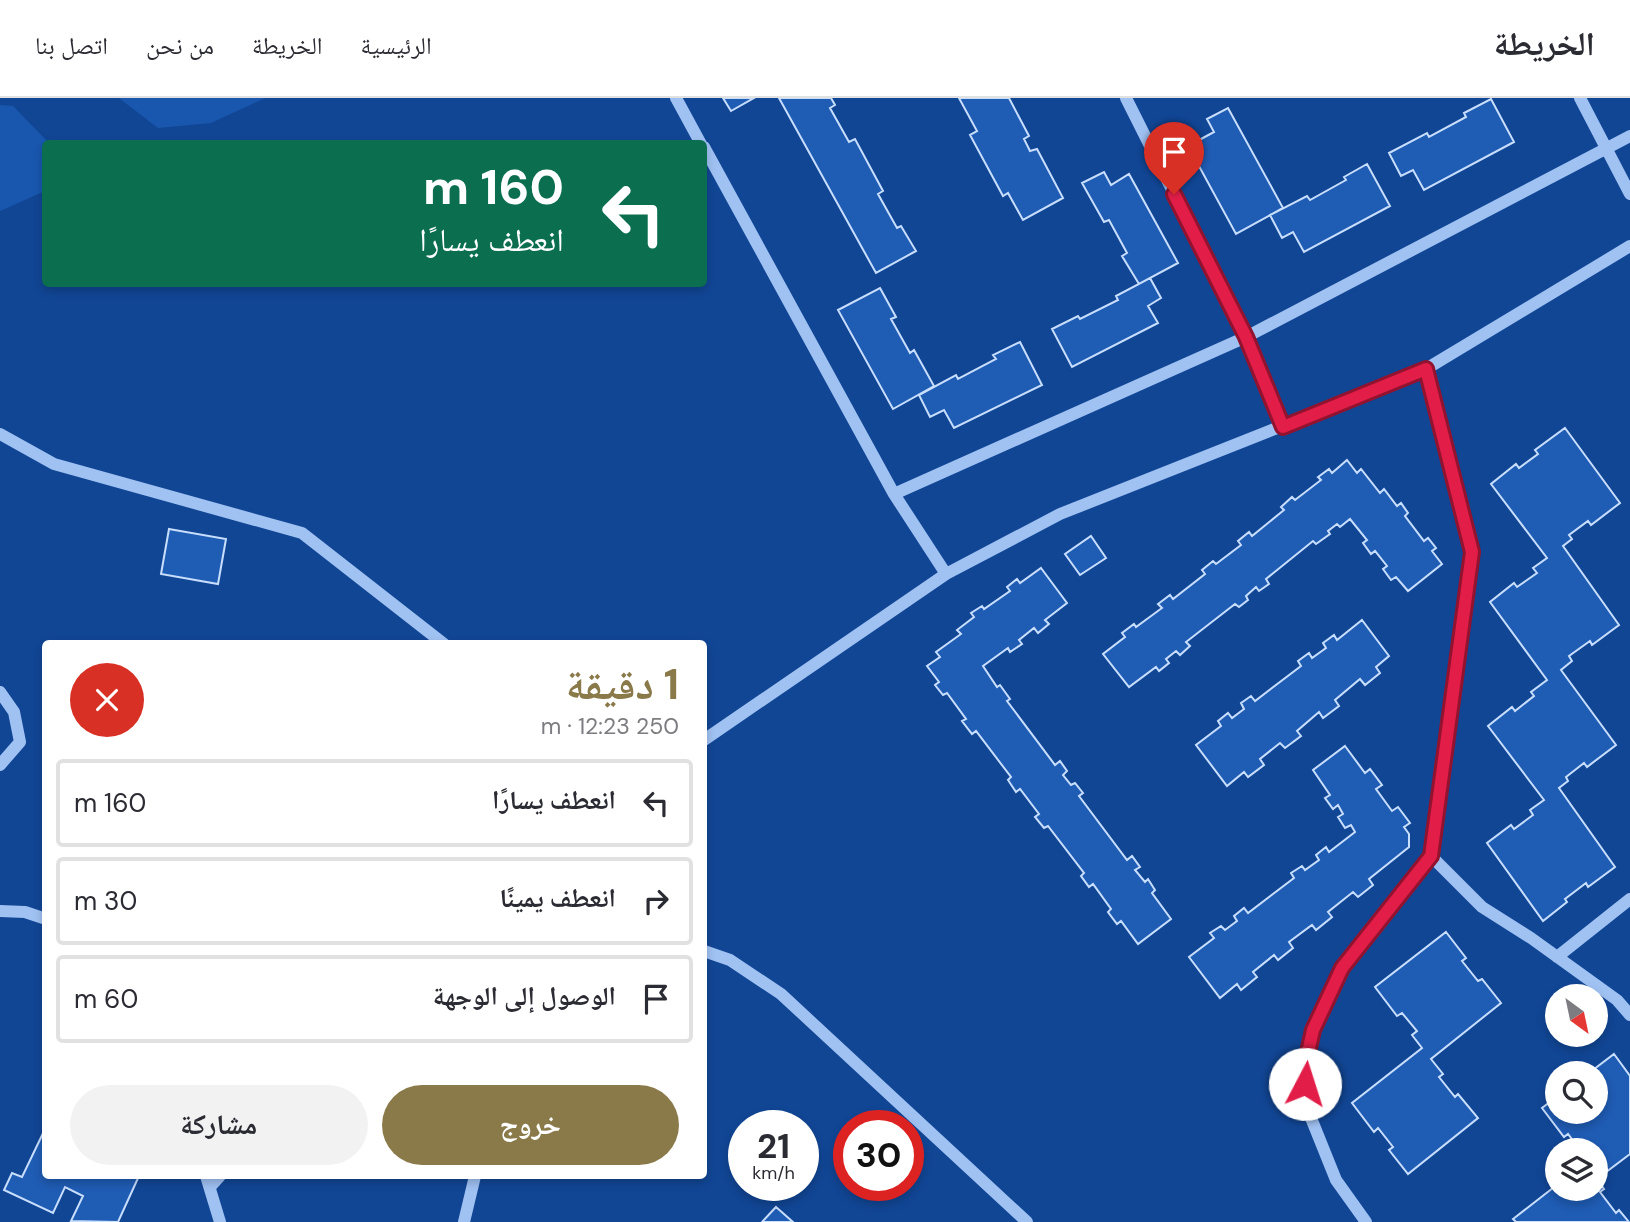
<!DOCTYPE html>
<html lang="ar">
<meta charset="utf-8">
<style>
:root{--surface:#fff;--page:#f2f2f3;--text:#2b2b33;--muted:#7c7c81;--line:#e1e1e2;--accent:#8a7949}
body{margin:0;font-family:"DM Sans","Noto Naskh Arabic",sans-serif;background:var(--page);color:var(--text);direction:rtl;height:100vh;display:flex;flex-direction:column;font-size:26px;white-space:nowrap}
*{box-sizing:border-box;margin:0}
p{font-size:23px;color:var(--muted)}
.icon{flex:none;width:38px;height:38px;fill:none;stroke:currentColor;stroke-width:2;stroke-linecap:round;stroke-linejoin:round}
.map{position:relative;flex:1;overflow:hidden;direction:ltr}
.details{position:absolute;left:42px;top:542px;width:665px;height:539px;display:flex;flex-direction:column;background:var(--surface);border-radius:7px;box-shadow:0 4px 10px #0003;direction:rtl}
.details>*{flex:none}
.guide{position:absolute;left:42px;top:42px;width:665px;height:147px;border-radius:7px;box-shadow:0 4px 10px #0003;direction:rtl;background:#0b6e4f;color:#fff;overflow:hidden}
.needle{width:46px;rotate:147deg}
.fabs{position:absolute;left:1545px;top:886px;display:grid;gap:14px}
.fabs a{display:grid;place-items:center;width:63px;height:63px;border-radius:50%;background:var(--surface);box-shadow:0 4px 10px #0003;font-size:35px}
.speed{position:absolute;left:728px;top:1012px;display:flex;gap:14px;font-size:35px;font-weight:700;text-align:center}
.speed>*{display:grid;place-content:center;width:91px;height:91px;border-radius:50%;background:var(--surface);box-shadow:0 4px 10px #0003;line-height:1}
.speed small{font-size:18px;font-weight:400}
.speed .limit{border:10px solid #d22;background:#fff;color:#111}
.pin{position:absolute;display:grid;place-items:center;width:60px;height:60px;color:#fff;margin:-72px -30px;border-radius:50% 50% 50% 0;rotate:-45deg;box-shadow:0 0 7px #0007}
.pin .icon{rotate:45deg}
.me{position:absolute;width:77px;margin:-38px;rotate:5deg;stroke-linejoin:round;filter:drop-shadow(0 0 5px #0008)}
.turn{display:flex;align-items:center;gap:24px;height:147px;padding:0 28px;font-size:32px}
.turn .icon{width:91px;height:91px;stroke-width:2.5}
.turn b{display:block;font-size:49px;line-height:60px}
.round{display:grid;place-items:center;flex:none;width:74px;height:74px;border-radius:37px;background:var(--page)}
.headline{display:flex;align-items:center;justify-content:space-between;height:119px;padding:0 28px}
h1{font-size:42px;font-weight:700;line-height:52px;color:var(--accent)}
.cta{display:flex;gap:14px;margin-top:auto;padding:14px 28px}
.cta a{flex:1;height:80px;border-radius:42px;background:var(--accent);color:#fff;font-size:28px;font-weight:700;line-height:80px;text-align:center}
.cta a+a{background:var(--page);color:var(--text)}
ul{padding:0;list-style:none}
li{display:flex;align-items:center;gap:21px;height:88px;margin:0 14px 10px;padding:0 14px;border:4px solid var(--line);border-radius:7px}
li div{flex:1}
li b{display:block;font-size:26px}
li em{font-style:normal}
header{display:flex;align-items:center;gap:42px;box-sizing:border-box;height:98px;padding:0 35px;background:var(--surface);border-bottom:2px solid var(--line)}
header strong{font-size:33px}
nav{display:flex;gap:38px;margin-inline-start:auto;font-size:24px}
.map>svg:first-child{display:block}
</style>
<header>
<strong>الخريطة</strong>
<nav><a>الرئيسية</a><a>الخريطة</a><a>من نحن</a><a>اتصل بنا</a></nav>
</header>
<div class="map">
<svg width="1630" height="1124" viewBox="0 0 1630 1124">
<rect width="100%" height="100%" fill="#114695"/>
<!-- green -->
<path fill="#1957af" d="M119,0H265L211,25L158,30Z
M0,7L13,8L49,45L46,46L45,93L0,113Z"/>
<!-- building -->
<path fill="#1f5cb4" stroke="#c8defd" stroke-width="2" d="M723,0H754L731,13Z
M779,0H831L835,7L830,10L849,44L855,41L883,93L878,96L897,130L901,128L916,153L876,175Z
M959,0H1009L1029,38L1024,41L1030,53L1037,51L1063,100L1023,122L1008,95L1003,98L970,37L977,33Z
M1491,1L1514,44L1424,92L1413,72L1401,78L1389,55L1427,35L1429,39L1466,19L1464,15Z
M1228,10L1283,110L1236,136L1188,48L1214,34L1207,21Z
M1367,66L1390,108L1304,154L1293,134L1282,140L1270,117L1307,98L1310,102L1346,82L1344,79Z
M1104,74L1111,87L1129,76L1178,165L1139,186L1122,158L1127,155L1109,122L1104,124L1082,85Z
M1150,180L1161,200L1148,208L1158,225L1072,269L1052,231L1078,218L1080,221L1118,202L1116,198Z
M880,190L896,219L891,221L910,255L914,252L934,288L893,311L838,212Z
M1020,244L1042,287L954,330L944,312L930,319L919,297L956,277L958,281L996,261L993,257Z
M1565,330L1620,405L1591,427L1588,423L1569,437L1572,441L1563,448L1619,527L1592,547L1590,543L1569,558L1572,563L1561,572L1616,647L1587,669L1584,665L1566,679L1568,683L1559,690L1615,769L1588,789L1586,785L1565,801L1567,804L1543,823L1487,745L1511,727L1514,731L1533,717L1530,712L1544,702L1488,628L1512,609L1515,613L1534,598L1531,594L1547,582L1490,504L1514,485L1517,489L1537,475L1533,470L1547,460L1491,386L1516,366L1519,370L1538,356L1535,352Z
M1347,362L1357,375L1361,371L1380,395L1384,391L1397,408L1401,405L1408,415L1405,418L1424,443L1428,440L1436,450L1432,453L1442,466L1408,493L1396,479L1391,482L1383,471L1387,468L1375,453L1371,456L1363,445L1367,442L1350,421L1340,429L1337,426L1328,433L1330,436L1316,446L1313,443L1266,481L1269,486L1259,493L1256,489L1246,498L1248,502L1239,509L1235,506L1186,544L1190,548L1180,557L1176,553L1166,561L1169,565L1159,573L1156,569L1129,589L1103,556L1125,539L1122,535L1134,526L1136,529L1162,510L1158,506L1170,497L1173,501L1205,476L1202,472L1213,463L1216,466L1241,447L1238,443L1249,434L1252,438L1284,412L1281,409L1292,399L1295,402L1321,382L1318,379L1329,371L1332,375Z
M169,431L226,441L218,486L161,476Z
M1091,438L1106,460L1080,477L1065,456Z
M1041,470L1067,505L1045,522L1049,526L1038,535L1034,530L1019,542L1022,546L1010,554L1008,550L983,568L997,589L1000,587L1010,601L1007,603L1055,667L1060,663L1067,673L1063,677L1071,687L1075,685L1083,695L1079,698L1127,762L1132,758L1140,769L1135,772L1145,784L1148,781L1155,792L1152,795L1171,821L1138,846L1121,823L1117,826L1108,814L1111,811L1093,786L1089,789L1081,778L1084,775L1048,728L1044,730L1035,719L1039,716L1020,691L1016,694L1008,682L1011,679L976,633L972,636L962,623L966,621L947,595L943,597L935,587L939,584L927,568L940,559L936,554L961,536L957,532L974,519L971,515L982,508L984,511L1010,493L1007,489L1017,481L1020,485Z
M1362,522L1389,558L1376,569L1380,575L1365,587L1360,581L1335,602L1339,608L1323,620L1319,614L1297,633L1301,638L1285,650L1280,645L1260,661L1264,667L1248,679L1244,674L1227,688L1196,647L1221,628L1218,623L1228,615L1232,620L1244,611L1241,605L1251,598L1255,603L1301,568L1298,563L1309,555L1312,560L1326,550L1323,545L1334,537L1337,542Z
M1345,648L1365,675L1370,671L1382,687L1376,691L1392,713L1398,709L1410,725L1404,729L1409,736V749L1369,781L1373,787L1358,799L1353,794L1328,814L1332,819L1316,832L1312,827L1289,844L1293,850L1278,862L1274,857L1253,874L1257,879L1241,892L1237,886L1220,900L1189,859L1214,840L1210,835L1221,828L1225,832L1237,823L1234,818L1244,810L1248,815L1294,780L1291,775L1302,768L1305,772L1319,762L1316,757L1326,749L1329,754L1355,734L1351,727L1345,730L1338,719L1343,716L1338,707L1333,711L1325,700L1330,697L1313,672Z
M1446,834L1466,860L1462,863L1478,883L1482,881L1501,905L1431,961L1443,976L1439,979L1455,999L1458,996L1478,1020L1408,1076L1389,1052L1393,1049L1378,1030L1374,1034L1352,1005L1422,950L1412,937L1417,933L1402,915L1397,918L1375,889Z
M1614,956L1630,978V1056L1597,1081L1604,1091L1600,1094L1616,1115L1619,1112L1629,1124H1516L1513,1121L1558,1086V1090H1596V1052H1580L1568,1036L1564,1039L1542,1010L1558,998V1013H1596V975H1589Z
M46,1029V1078H139L118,1124L71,1123L83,1098L65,1089L53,1115L4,1092L12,1075L22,1079Z
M776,1109L793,1124H762Z"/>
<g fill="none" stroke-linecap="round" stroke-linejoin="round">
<!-- minor -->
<path stroke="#a0c2f3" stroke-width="12" d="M676,0L701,46
M1126,0L1246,239L1283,329
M1580,0L1630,96
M704,49L894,396L946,476
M1426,271L1473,454L1431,758L1482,809L1531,840L1617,902L1630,917
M0,336L54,366L302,435L444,546
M894,396L1246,239L1630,38
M0,594L14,614L20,644L0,667
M704,642L946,476L1060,416L1426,271L1630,148
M0,813L25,814L46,821
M704,853L730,862L781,896L1027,1124
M1557,859L1630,801
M206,1078L220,1124
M210,1089L220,1078
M464,1124L475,1078
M1366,1124L1336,1082L1305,1005V968L1313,931L1341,870L1431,758"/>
</g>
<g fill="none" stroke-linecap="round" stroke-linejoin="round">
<defs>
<path id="route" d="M1174,96L1246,239L1283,329L1426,271L1472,454L1431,758L1342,870L1313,932L1305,968V986"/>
</defs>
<!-- route casing -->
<use href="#route" stroke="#92132f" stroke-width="18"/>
<!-- route -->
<use href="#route" stroke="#e11d48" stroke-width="12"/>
</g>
</svg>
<div class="fabs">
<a><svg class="needle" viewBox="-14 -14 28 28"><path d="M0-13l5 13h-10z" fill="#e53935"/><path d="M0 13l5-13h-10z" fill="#7c7c81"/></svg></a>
<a><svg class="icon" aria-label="search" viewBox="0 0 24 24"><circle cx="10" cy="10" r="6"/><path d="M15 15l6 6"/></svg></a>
<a><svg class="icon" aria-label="layers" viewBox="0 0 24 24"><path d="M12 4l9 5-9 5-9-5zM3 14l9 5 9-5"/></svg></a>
</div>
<div class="speed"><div>21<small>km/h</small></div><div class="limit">30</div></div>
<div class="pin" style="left:1174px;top:96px;background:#d93025"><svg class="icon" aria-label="arrive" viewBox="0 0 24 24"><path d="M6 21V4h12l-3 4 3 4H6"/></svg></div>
<svg class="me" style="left:1305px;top:986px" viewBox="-20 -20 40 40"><circle r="19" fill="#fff"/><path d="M0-13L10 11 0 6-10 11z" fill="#e11d48"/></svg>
<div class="guide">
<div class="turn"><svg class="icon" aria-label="left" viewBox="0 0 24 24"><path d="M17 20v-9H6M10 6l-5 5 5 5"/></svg><div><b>160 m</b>انعطف يسارًا</div></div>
</div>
<section class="details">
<div class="headline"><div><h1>1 دقيقة</h1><p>250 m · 12:23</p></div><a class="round" style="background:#d93025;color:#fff"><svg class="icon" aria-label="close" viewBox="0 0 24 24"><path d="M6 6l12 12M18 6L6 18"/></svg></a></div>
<ul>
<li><svg class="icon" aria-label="left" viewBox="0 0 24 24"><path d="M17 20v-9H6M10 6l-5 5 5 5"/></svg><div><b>انعطف يسارًا</b></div><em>160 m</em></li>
<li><svg class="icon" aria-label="right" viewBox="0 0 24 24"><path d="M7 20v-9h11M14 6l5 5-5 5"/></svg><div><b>انعطف يمينًا</b></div><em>30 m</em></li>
<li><svg class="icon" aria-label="arrive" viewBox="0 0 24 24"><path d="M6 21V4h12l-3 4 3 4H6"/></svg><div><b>الوصول إلى الوجهة</b></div><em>60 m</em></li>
</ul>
<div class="cta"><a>خروج</a><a>مشاركة</a></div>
</section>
</div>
